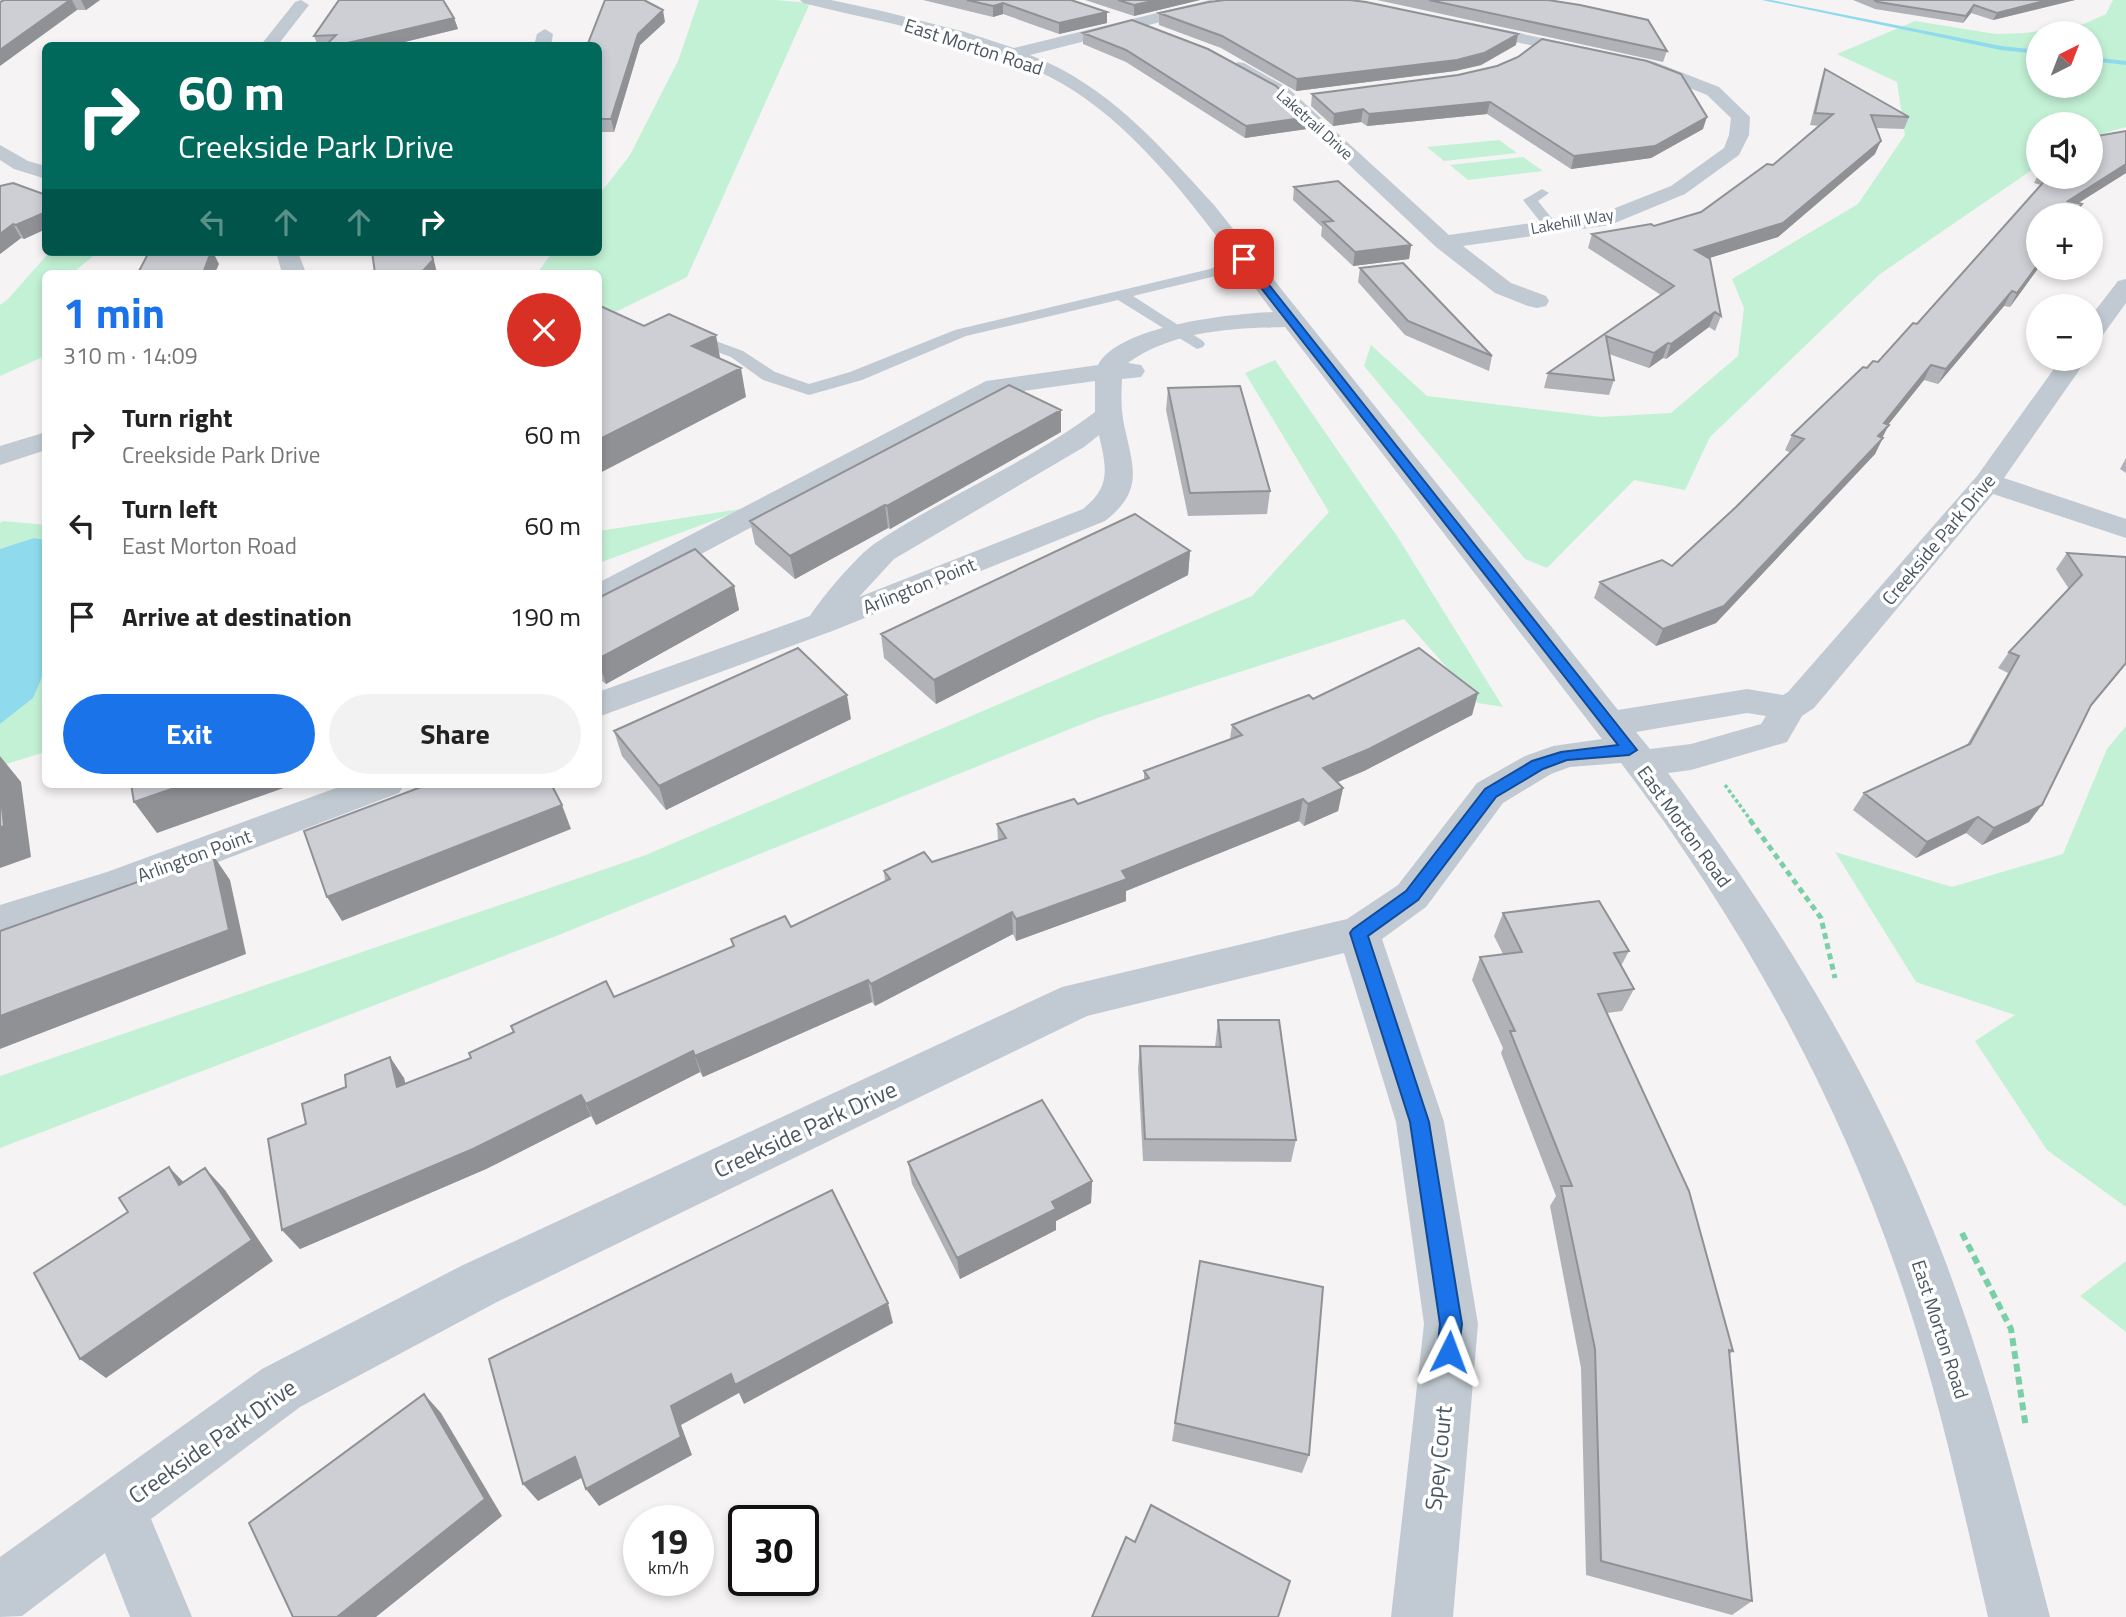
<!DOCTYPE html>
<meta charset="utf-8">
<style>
:root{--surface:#fff;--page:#f2f2f2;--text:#222;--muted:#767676;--accent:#1a73e8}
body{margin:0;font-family:"Titillium Web",sans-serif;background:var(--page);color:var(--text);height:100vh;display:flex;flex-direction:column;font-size:26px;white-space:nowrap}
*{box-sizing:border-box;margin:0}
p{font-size:23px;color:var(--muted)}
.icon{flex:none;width:38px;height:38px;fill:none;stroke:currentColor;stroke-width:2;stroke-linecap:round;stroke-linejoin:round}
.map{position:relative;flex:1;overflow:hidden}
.side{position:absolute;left:42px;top:270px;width:560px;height:518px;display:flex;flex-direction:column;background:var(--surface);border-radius:10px;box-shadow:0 4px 10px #0003}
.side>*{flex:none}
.hud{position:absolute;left:42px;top:42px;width:560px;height:214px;border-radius:10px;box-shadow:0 4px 10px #0003;background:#00695c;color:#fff;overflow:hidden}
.needle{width:46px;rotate:42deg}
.controls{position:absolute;left:2026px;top:21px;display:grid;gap:14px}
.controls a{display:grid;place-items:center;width:77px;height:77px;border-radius:50%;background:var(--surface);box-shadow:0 4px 10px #0003;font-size:35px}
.speed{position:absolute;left:623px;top:1505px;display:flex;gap:14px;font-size:35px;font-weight:700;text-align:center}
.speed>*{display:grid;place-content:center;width:91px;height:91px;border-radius:50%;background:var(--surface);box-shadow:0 4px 10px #0003;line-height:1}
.speed small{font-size:18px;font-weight:400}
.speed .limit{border:4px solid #111;border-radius:10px;background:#fff;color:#111}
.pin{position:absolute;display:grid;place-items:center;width:60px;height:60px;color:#fff;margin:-30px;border-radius:14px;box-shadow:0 4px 10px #0006}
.me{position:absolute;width:77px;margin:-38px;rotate:3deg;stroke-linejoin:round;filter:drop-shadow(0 0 5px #0008)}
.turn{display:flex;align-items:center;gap:24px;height:147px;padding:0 21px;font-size:32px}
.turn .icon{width:91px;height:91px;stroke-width:2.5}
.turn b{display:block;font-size:49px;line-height:60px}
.lanes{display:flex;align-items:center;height:66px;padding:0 21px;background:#0003;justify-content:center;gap:35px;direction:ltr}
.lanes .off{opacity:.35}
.round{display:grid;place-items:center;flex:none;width:74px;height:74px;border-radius:37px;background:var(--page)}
.head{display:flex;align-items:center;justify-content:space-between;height:119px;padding:0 21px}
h1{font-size:42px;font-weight:700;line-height:52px;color:var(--accent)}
.cta{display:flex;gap:14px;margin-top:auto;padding:14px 21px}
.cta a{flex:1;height:80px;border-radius:42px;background:var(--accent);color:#fff;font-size:28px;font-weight:700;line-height:80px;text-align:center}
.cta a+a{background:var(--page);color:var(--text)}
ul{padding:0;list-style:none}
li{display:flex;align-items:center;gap:21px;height:91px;padding:0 21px}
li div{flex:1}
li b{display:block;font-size:26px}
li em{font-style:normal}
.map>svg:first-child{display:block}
</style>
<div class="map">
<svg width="2126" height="1617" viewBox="0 0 2126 1617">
<rect width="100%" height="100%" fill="#f5f3f3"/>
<!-- green -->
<path fill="#c3f1d5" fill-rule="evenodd" d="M699,0H775L810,3L687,277L599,320L598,273H537L553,252H598L599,195L630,155L678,61Z
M2113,0H2126V127L2091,137V124H2039V165L1880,274L1710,437L1685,490L1634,480L1547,568L1525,559L1364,366L1371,345L1427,396L1601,417L1671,413L1738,356L1744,308L1732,279L1858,204L1905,135L1897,82L1837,54L1915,21L1996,34L2025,33L2084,24L2106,14ZM2039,33H2091V86H2039Z
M1499,140L1517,153L1444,161L1427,147Z
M1523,157L1543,171L1468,180L1450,165Z
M55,252H98L73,273H46L45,356L0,376V305L8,299L47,255Z
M1275,360L1397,536L1503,707L1478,703L1404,619L1100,717L556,936L0,1148V1076L646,855L1252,596L1329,512L1245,373Z
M747,508L599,563V531Z
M3,521L46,525L45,752L0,766V523Z
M2126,726V1207L2047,1150L1975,1041L2015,1015L1916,982L1835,852L1952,887L2063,854L2107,749Z
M2126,1261V1332L2080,1296Z"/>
<!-- water -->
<path fill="#90daee" d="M34,538L45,540V670L33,698L0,724V549Z"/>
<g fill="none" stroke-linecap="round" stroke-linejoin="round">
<!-- stream -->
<path fill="#90daee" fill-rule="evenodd" d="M1762,0H1771L2001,46L2039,50V54L2001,50Z
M2091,57L2126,61V65L2091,61Z"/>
<!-- path-far2 -->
<path stroke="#7ad0a6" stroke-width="3.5" stroke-dasharray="3.5 2.5" stroke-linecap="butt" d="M1725,785L1752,822"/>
<!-- path-far1 -->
<path stroke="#7ad0a6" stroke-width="5" stroke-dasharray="6 4.5" stroke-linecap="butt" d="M1750,820L1821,918L1835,978"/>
<!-- path -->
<path stroke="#7ad0a6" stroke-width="6" stroke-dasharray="8 5" stroke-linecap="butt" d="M1962,1233L2011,1329L2026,1428"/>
<!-- service -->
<path fill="#c1cad2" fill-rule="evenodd" d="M1542,189L1549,193L1538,201L1558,226L1556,229H1546L1523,200Z
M1244,255L1249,256L1251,259L1249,262L1220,275L1133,296L1203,341L1205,344L1203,347L1197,349L1118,300L966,336L862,380L809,395L763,380L731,357L680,338L678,335L686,330L743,351L775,372L809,384L850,372L955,330L1210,269Z"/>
<!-- minor -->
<path fill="#c1cad2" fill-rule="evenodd" d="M301,0L309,5L277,46H260L295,2Z
M800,0H831L882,11L965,32L1014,48L1210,0L1216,2L1218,5L1216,8L1030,55C1108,85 1159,145 1214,205L1618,710L1747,689L1783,695L1788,692L1977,476L2061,359H2087L2004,478L2126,519V538L1993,494L1814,708L1802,716L1787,742L1691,770L1668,773C1782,927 1878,1082 1946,1263C1989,1378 2019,1498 2050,1617H1988C1964,1512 1941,1406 1908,1304C1845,1109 1745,926 1621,763L1570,767L1551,774L1503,803L1426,907L1382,939L1444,1122L1478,1324L1453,1617H1391L1424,1324L1396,1122L1344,953L1087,1016L497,1302L300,1407L151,1519L192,1617H130L105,1553L22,1616L0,1617V1557L262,1369L461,1266L1062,987L1347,919L1398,885L1477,783L1525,756L1553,746L1602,739L1285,327C1232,328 1172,331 1128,363L1141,365L1145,371L1141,377L1122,379C1121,396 1121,413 1125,429C1134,470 1143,491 1105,521L835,630L598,717V692L810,616C822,597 856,557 874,544C945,496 1026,464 1095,412V381L1002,394L609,603L598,606V583L986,381L1098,365C1120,325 1231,314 1273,312C1213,233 1148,133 1061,83C982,37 890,25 803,3ZM1099,435C1106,467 1112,486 1083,509L859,597L894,559L1084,447ZM1747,713L1766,716L1761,724L1691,744L1650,749L1636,732Z
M1467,22L1655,62L1719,87L1750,117L1749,135L1739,155L1685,194L1610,225L1463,246L1511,283L1546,296L1549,301L1546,306L1537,308L1528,306L1495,293L1436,247L1276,96L1229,67L1238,62L1244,63L1288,88L1449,235L1605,212L1671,186L1724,148L1729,135L1731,118L1707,95L1644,70L1461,30L1459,27L1461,24Z
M545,29L553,34L551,46H534L537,34Z
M0,145L28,161L46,166V179L14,169L0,160Z
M276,252H298L306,273H282Z
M2126,279V303L2100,339L2091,341V316L2118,281Z
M46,432V450L0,465V446Z
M347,784H405L399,793L134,894L0,937V905L107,872Z"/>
</g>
<!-- wall -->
<path fill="#b0b2b7" d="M4,0H100L86,10H77Z
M923,0H1071L1107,23L1059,34L1003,14L993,17Z
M1085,0H1200L1134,16Z
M1377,0H1548L1667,51L1663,62Z
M1853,0H2075L1993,20L1971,13L1963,23L1875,9Z
M1159,13L1516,45L1481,65L1455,71L1296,91L1221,48L1159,25Z
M454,18L458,29L388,46H318L314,36Z
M665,22L640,45L614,132H598V46Z
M1083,33L1276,86L1307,129L1245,138L1126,62L1083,44Z
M1825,69L1909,117L1904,129L1876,128L1875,154L1778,237L1709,258L1721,316L1715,331L1709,327L1666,359L1663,358L1649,368L1609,354L1614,380L1609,395L1544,388L1548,373L1661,295L1588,248L1592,234L1654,226L1701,212L1773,165L1819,126L1810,125L1821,81Z
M1458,75L1703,129L1651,158L1571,169L1487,114L1367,126L1361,122L1333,126L1311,106L1312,94Z
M2126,131V173L2078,203L2082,204L2076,215H2039V267L2010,307L2004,306L1938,384L1924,380L1888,425L1875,454L1716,623L1656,646L1594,598L1600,582L1672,566L1736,507L1791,453L1785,450L1792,435L1867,368L1878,362L1917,324L2041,185L2034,183L2039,173V177H2091Z
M0,186L46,195V229L24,239L21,238L0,254Z
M1294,187L1411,245L1409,259L1353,266L1321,236L1322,227L1293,200Z
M1360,268L1492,356L1489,371L1405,335L1358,282Z
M1168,388L1270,491L1267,514L1188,516L1166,410Z
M1061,432L890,529L888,528L795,579L755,544L750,521Z
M2126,458V473L2120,469Z
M1190,551L1188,575L936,704L884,658L881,634Z
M2067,553L2126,557V664L2089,708L2029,822L1982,845L1966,833L1916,858L1853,810L1864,793L1967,745L2008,673L1998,668L2009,652L2069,589L2056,569Z
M734,586L739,610L606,684L598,678V598Z
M1478,693L1472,715L1364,771L1337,782L1343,788L1338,811L1304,826L1299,821L1126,891V901L1016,941L1013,934L875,1006L872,1002L703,1077L700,1072L596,1125L591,1116L486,1169L300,1249L282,1230L306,1124L346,1087L404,1078L405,1084L471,1058L733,946L731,939L791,927L885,882L884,871L932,862L998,840L997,824L1078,804L1144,780V771L1230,739L1232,725L1313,699Z
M851,719L666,810L622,756L614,731Z
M1503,913L1629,951L1621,966L1634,989L1622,1011L1607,1013L1733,1351L1729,1355L1752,1601L1732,1615L1586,1575L1581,1368L1550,1206L1556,1196L1501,1053L1503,1048L1472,980L1480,957L1503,954L1494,936Z
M1218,1020L1296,1140L1291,1162L1143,1161L1138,1069L1140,1046L1215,1047Z
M908,1162L1092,1181L1091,1203L1056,1221V1230L960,1279L912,1184Z
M1200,1261L1309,1455L1302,1473L1172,1441Z"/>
<!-- shaded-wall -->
<path fill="#909195" d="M70,0H72L77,10L0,66V50Z
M81,0H100L86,10Z
M1157,0H1200L1134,16V5Z
M2048,0H2075L1993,20L1997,13Z
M1003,3V14L993,17V6Z
M1974,5L1971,13L1963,23L1966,16Z
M663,10L665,22L640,45L614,132L611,119L638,34Z
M1107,12V23L1059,34V23Z
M454,18L458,29L388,46H335Z
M1518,34L1516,45L1481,65L1455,71L1296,91L1297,79Z
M1490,102L1487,114L1367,126L1369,114Z
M1363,109L1361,122L1333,126L1334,114Z
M1309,117L1307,129L1245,138L1246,126Z
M1707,117L1703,129L1651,158L1571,169L1574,156Z
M1881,141L1875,154L1778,237L1690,264L1695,250Z
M2126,164V173L2061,214L2068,201Z
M46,212V229L24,239L16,225Z
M13,224L21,238L0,254V234Z
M1411,245L1409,259L1353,266L1355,252Z
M211,252H213L219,264L215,273H203Z
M431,252H432L437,273H421Z
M2039,263V267L2010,307L2017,293Z
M2012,291L2004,306L1938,384L1946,369Z
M1715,312L1709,327L1666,359L1671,344Z
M716,335L721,363L692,346Z
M1668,343L1663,358L1649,368L1654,353Z
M1931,365L1924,380L1883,431L1889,425L1881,440L1870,452L1884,423Z
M741,368L746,397L598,474V440Z
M1061,410V432L890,529L887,506Z
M1883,438L1875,454L1716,623L1656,646L1663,629Z
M885,505L888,528L795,579L790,556Z
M1190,551L1188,575L936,704L934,680Z
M734,586L739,610L606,684L598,659Z
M2126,663V664L2079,721L2091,705Z
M1478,693L1472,715L1364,771L1319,790L1323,768Z
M847,695L851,719L666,810L659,786Z
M0,756L21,782L31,857L0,868Z
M186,784H295L157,833L134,802Z
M1343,788L1338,811L1304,826L1308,804Z
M1303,799L1299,821L1126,891V901L1016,941V919L1122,871Z
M562,805L571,829L342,921L327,897Z
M2042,805L2029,822L1982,845L1994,828Z
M1978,817L1966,833L1916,858L1927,842Z
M213,855L230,880L246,954L0,1049V1016Z
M1012,912L1013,934L875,1006L871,984Z
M868,980L872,1002L703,1077L695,1056Z
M693,1051L700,1072L596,1125L586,1104Z
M390,1057L404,1078L411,1108L397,1087Z
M581,1095L591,1116L486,1169L300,1249L282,1230Z
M169,1167L190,1189L179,1185Z
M205,1168L225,1190L273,1261L106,1378L80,1359Z
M1092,1181L1091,1203L1056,1221V1230L960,1279L957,1258L1052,1202Z
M888,1303L893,1323L744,1404L739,1393L681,1425L692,1455L599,1506L586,1489L671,1406L731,1374Z
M424,1394L441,1413L502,1516L376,1617H337Z
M575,1457L589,1474L538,1501L523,1484Z"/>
<!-- building -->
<path fill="#cdcfd5" stroke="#909195" stroke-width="2" d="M4,0H70L0,50V2Z
M339,0H443L454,18L335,46H325L336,35L314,36Z
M605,0H644L663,10L638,34L611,119H598V46H587Z
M967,0H1071L1107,12L1059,23L1003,3L993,6Z
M1118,0H1157L1134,5Z
M1225,0H1350L1366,2L1518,34L1484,53L1457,60L1297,79L1222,36L1159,13L1209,2Z
M1429,0H1548L1580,5L1648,20L1667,51Z
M1874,0H2048L1997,13L1974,5L1966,16L1878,2Z
M1132,20L1208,49L1276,86L1309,117L1246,126L1126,50L1083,33Z
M1542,39L1647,61L1681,74L1707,117L1655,146L1574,156L1490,102L1369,114L1363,109L1334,114L1312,94L1458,75L1497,66L1518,57Z
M1825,69L1909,117L1871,115L1881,141L1783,223L1695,250L1710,259L1721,316L1715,312L1671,344L1668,343L1654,353L1606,336L1614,380L1548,373L1674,286L1592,234L1651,224L1654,226L1701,212L1767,164L1773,165L1833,114L1815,113Z
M2126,131V164L2068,201L2082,204L2073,215H2039V263L2017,293L2012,291L1946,369L1931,365L1884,423L1889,425L1878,436L1883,438L1724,606L1663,629L1600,582L1662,560L1672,566L1736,507L1804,439L1792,435L1863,367L1867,368L1873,361L1878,362L1913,323L1917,324L2048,177H2091V137Z
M1338,181L1411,245L1355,252L1323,222L1333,221L1294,187Z
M13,183L46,195V212L16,225L13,224L0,234V186Z
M149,252H211L203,273H138Z
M372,252H431L433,260L421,273H375Z
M1403,263L1492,356L1408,321L1360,268Z
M598,305L644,326L669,314L716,335L692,346L741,368L598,440Z
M1009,385L1061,410L887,506L885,505L790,556L750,521Z
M1240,386L1270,491L1190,493L1168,388Z
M1135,514L1190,551L934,680L881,634Z
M695,549L734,586L598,659V598Z
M2067,553L2126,557V663L2091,705L2042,805L1994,828L1978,817L1927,842L1864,793L1970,744L2019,656L2009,652L2082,575Z
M798,648L847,695L659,786L614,731Z
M1419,648L1478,693L1369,749L1323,768L1343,788L1308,804L1303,799L1122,871L1127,879L1016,919L1012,912L871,984L868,980L695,1056L693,1051L586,1104L581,1095L473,1149L282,1230L268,1139L306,1124L302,1104L346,1087L345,1075L390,1057L397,1087L471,1058L469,1053L514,1032L511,1026L606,981L614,997L734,946L731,939L785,916L791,927L890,879L884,871L924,852L932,862L1006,838L997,824L1074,799L1078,804L1149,778L1144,771L1242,735L1232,725L1309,695L1313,699Z
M131,784H186L134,802Z
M429,784H551L562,805L327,897L304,831Z
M0,789L4,826L0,827Z
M213,855L229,930L0,1016V931Z
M1599,901L1629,951L1614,953L1634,989L1598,994L1689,1191L1733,1351L1729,1350L1752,1601L1601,1561L1595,1349L1561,1186H1572L1510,1031H1515L1480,957L1522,952L1503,913Z
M1218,1020H1279L1296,1140L1145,1139L1140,1046L1221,1047Z
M1042,1100L1092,1181L1052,1202L1056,1209L957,1258L908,1162Z
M169,1167L179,1185L205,1168L252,1240L80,1359L34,1273L128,1212L119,1198Z
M832,1190L888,1303L735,1385L731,1374L671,1406L681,1437L586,1489L575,1457L523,1484L489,1359Z
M1200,1261L1323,1287L1309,1455L1175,1423Z
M424,1394L485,1499L337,1617H293L249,1523Z
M1151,1505L1290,1581L1278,1617H1092L1126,1537L1135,1542Z"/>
<!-- route -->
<path fill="#1a73e8" stroke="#114b97" stroke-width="2" d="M1240,257H1247L1637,750L1629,755L1567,760L1543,769L1496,797L1418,900L1368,936L1429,1122L1462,1324L1457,1360L1449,1363L1441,1360L1437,1352L1440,1324L1410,1122L1350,933L1353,929L1406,891L1485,789L1532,761L1561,752L1618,745L1240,261Z"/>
<g text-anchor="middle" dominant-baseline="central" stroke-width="7" stroke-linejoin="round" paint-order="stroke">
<!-- far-street labels -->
<g font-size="16" fill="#4a5661" stroke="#fff">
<text transform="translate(1315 124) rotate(42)">Laketrail Drive</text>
<text transform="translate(1572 221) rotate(-10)">Lakehill Way</text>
</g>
<!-- street labels -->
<g font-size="19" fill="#4a5661" stroke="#fff">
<text transform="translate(974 46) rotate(18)">East Morton Road</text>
<text transform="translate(1938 539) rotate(-50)">Creekside Park Drive</text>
<text transform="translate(919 585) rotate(-22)">Arlington Point</text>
<text transform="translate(1685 826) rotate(54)">East Morton Road</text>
<text transform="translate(194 855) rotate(-20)">Arlington Point</text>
<text transform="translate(1941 1329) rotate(72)">East Morton Road</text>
</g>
<!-- near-street labels -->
<g font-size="23" fill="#4a5661" stroke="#fff">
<text transform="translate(805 1129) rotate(-25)">Creekside Park Drive</text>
<text transform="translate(212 1441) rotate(-35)">Creekside Park Drive</text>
<text transform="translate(1438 1458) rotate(-84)">Spey Court</text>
</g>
</g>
</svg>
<div class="controls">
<a><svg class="needle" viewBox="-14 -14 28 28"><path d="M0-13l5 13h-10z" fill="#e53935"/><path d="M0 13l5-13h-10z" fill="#767676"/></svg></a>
<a><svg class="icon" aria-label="sound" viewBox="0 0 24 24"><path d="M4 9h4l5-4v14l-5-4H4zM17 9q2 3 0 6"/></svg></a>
<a>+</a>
<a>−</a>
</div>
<div class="speed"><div>19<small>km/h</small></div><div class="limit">30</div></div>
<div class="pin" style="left:1244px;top:259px;background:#d93025"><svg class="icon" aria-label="arrive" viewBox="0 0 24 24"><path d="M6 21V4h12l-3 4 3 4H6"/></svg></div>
<svg class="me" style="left:1449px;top:1352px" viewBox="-20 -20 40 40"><path d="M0-17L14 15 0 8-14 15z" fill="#1a73e8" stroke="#fff" stroke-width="4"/></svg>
<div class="hud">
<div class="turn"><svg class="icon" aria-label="right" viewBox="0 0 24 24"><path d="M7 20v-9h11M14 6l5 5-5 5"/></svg><div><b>60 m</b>Creekside Park Drive</div></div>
<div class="lanes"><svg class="icon off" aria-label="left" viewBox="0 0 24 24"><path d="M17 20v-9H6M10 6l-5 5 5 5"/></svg><svg class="icon off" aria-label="ahead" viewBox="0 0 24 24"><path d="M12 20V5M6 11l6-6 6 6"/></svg><svg class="icon off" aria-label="ahead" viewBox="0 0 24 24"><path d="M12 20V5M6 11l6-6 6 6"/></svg><svg class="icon" aria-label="right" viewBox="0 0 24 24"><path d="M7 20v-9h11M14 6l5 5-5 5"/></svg></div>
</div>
<section class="side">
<div class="head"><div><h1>1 min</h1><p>310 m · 14:09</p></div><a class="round" style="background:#d93025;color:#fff"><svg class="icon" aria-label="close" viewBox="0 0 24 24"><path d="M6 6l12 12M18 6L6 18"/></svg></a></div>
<ul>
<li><svg class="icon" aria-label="right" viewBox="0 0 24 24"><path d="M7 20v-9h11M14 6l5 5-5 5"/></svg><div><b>Turn right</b><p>Creekside Park Drive</p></div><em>60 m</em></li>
<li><svg class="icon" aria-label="left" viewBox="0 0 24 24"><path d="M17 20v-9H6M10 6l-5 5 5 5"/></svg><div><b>Turn left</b><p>East Morton Road</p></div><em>60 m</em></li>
<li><svg class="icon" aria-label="arrive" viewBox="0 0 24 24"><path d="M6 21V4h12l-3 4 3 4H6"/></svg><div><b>Arrive at destination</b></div><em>190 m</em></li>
</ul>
<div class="cta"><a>Exit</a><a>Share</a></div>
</section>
</div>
